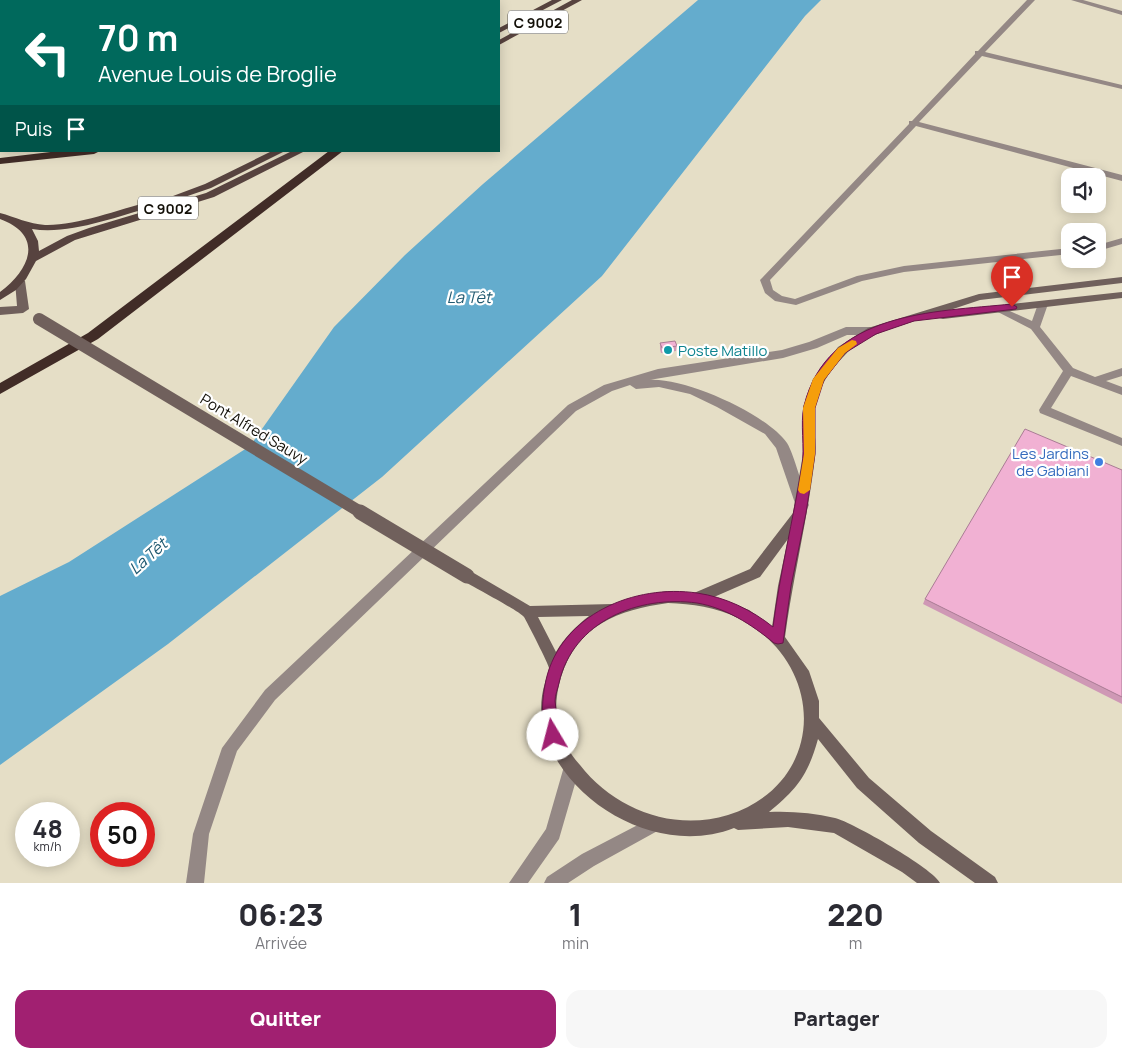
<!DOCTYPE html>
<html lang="fr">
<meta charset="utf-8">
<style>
:root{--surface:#fff;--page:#f7f7f7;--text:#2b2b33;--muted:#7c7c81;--accent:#a12071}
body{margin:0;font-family:Manrope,sans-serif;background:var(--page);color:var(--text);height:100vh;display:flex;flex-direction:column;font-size:19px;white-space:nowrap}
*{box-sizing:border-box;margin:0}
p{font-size:16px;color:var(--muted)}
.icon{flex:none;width:28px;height:28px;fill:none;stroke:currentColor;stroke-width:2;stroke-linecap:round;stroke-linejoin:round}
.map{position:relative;height:883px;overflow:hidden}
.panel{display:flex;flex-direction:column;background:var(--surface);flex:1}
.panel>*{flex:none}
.top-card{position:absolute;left:0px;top:0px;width:500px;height:152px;box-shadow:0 2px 12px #0003;background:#00695c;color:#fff;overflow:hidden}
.tools{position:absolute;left:1061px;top:168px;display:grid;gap:10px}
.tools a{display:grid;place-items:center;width:45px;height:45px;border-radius:10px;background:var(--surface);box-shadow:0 2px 12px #0003;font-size:25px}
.speed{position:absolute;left:15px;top:802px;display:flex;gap:10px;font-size:25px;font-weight:700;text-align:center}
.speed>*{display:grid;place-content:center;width:65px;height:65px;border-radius:50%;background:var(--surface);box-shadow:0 2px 12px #0003;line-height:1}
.speed small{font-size:12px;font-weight:400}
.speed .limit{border:8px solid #d22;background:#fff;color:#111}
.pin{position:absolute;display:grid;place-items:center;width:42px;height:42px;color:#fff;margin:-51px -21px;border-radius:50% 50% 50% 0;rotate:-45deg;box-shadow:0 0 5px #0007}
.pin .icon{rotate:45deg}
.me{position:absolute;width:55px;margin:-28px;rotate:352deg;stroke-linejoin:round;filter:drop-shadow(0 0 4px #0008)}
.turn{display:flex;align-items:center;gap:18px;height:105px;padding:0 15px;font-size:22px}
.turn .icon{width:65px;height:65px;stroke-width:2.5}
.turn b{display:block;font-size:35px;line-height:42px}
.then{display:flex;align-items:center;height:48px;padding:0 15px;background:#0003;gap:10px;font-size:19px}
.eta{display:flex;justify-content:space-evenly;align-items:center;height:85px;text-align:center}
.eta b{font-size:30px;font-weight:800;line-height:35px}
.primary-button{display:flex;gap:10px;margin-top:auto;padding:10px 15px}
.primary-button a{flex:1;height:58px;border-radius:15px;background:var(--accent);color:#fff;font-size:20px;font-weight:800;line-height:58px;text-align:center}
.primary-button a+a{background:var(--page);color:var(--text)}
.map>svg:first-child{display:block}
</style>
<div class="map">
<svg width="1122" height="883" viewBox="0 0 1122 883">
<rect width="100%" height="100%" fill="#e5dec6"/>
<!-- green -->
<path fill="#aec49f" d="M0,0H119L1,1L0,138Z"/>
<!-- water -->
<path fill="#64accd" d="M698,0H821L805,16L602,276L382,477L168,644L0,765V596L69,562L250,446L334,327L405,255L483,184Z"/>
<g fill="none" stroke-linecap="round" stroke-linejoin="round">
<!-- lane -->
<path fill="#948885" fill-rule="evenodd" d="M1027,0H1035L985,52L1122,85V89L982,56L919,122L1122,175V181L916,126L770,280L773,290L782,296L795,299L857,276L904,266L1070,248V254L904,272L862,281L796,305L775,301L765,293L760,280L762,278L909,124V121H912L975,54V51H978Z
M1071,0H1083L1122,11V15Z
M1122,238V244L1098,251V245Z
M1043,301L1048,304L1040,327L1073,368L1095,377L1122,368V376L1106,381L1122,387V395L1071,376L1051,408L1122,438V446L1040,413L1039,410L1063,371L1031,329L992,309L993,307H1001L1032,321L1038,304Z"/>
<!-- street -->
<path fill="#948885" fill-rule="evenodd" d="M846,327H872L878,331L872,335H847L817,348L783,358L649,380C684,377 767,414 787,443C794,454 803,490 809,505L807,509H797L776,448L765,434L717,407L690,394L659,387L636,389L630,385L612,391L576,411L275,700L237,751L209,834L204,883H186L193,834L222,748L265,690L568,405L604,385L658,369L782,350L809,342Z
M571,763L577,765L579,770L559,839L528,883H509L546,829L563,770L565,765Z
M655,816L661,819L663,824L661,829L594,866L568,883H544L547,877L582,854Z"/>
<!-- secondary -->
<path fill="#70605c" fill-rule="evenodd" d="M1122,277V283L980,300L947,311L1122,292V298L943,319L939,318L938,314C911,323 864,333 845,355C831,369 818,387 815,407C812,423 817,440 815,457C808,517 793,577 785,637L809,671L819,701V718L869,778L931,831L995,877L998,883H975L919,843L857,788L818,739C808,775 797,789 769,812C791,811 814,813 835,818C852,822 934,869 940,883H917L902,872L834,833L788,827L738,830L734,828C660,857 567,805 544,732C540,716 540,698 545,683C546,679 549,672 549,668C549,665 527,622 524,617C518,610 473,587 462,580L460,576L462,572L467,570L472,572L530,606L613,604L648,594L668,591L694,593L750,569L793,513L803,454V407L813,379L838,347L868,328L979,294ZM788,539L778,586L772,627L749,610L714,597L760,577ZM668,603C692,604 716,607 738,618C827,663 828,783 728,815C673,832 614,809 580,765C571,755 563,742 559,730C554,713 556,694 561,677C577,625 618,610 668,603ZM589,616C575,627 565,637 556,652L538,617Z
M20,278L25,281L29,309L23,313L0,315V307L17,306L15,281Z"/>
<!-- primary -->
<path fill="#57433f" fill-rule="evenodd" d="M552,0H562L499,33V28Z
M572,0H582L499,45V40Z
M272,151H285L211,188L170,202L165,199L205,184Z
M292,151H305L214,197L75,240L36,261L26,279L16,290L0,300V292C31,269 44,235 0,219V213C15,217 29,224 45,225C75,226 118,210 148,202L153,205L152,207C115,217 69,235 32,229L38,241L39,251L67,236L89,228L206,193Z"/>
<!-- highway -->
<path fill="#412c27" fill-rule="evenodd" d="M59,151H100L94,154L0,164V158Z
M329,151H343L98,339L0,394V383L88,333Z"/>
<!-- secondary-bridge-far1 -->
<path stroke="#70605c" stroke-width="12" d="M39,319L362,513"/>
<!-- secondary-bridge -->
<path stroke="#70605c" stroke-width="15" d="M360,512L467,576"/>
</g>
<!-- wall -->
<path fill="#cf98b5" d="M660,343L677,346L676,351L661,353L660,349Z
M1122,470V704L923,604L925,599Z"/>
<!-- building -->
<path fill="#f1b1d3" stroke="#a97c94" d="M675,341L677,346L662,348L660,343Z
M1025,429L1122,470V697L925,599Z"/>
<!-- route -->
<path fill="#a12071" stroke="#691549" d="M1012,304L1017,307L1016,309L914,321L876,334L845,353L824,380L815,408V454L806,513L791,586L783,643L778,644L774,643C751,624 726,608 697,603C639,595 573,621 559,683C558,688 555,695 555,701C556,712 559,724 560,735L558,740L553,741L548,740C540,721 542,698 546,680C561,614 635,584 697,593C725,597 752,610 773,627C780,573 793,520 802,466C805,447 800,424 804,406C827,311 934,312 1012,304Z"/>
<!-- slow -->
<path fill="#f59e0b" d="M852,340L856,341L857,344L845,353L824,380L815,408V454L810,490L804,494L800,493L798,490L804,454L803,408L813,379L838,348Z"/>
<!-- markers -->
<circle fill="#0f9aa8" stroke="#fff" stroke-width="2" cx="668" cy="350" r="5"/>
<circle fill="#3f7fe0" stroke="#fff" stroke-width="2" cx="1099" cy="462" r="5"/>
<g text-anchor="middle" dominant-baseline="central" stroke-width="4.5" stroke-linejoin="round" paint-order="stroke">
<!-- shield labels -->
<g fill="#fff" stroke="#595751" stroke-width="1">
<rect x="508" y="10.5" width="60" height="23" rx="4"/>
<rect x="138" y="196.5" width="60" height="23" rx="4"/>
</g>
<g font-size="14" font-weight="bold" fill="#120f07">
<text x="538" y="22">C 9002</text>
<text x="168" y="208">C 9002</text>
</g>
<!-- culture labels -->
<g font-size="15" fill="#0d838f" stroke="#fff" text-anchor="start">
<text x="678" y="350">Poste Matillo</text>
</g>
<!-- street labels -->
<g font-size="15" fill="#120f07" stroke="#fff">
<text transform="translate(254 429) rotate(31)">Pont Alfred Sauvy</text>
</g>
<!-- shop labels -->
<g font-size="15" fill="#366cbe" stroke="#fff" text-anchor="end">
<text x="1089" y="453">Les Jardins<tspan x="1089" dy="17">de Gabiani</tspan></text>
</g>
<!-- water labels -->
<g font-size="16" font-style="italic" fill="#215a71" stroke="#fff">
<text x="469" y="297">La Têt</text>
<text transform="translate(148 556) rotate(-42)">La Têt</text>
</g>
</g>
</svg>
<div class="tools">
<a><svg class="icon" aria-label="sound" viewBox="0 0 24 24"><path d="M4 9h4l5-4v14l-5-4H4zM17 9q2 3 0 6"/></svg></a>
<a><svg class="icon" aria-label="layers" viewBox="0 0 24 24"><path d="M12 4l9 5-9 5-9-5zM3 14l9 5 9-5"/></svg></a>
</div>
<div class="speed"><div>48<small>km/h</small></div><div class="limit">50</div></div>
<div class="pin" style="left:1012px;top:307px;background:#d93025"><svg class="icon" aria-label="arrive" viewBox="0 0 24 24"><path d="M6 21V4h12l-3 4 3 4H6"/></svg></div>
<svg class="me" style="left:553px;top:735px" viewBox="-20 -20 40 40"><circle r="19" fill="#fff"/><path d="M0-13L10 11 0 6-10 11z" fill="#a12071"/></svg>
<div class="top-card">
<div class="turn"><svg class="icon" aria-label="left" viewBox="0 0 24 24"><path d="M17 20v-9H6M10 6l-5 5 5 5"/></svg><div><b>70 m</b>Avenue Louis de Broglie</div></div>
<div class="then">Puis<svg class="icon" aria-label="arrive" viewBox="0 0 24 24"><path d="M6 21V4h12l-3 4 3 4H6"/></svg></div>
</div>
</div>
<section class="panel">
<div class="eta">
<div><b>06:23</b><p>Arrivée</p></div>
<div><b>1</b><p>min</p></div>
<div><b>220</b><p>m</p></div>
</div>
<div class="primary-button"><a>Quitter</a><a>Partager</a></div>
</section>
